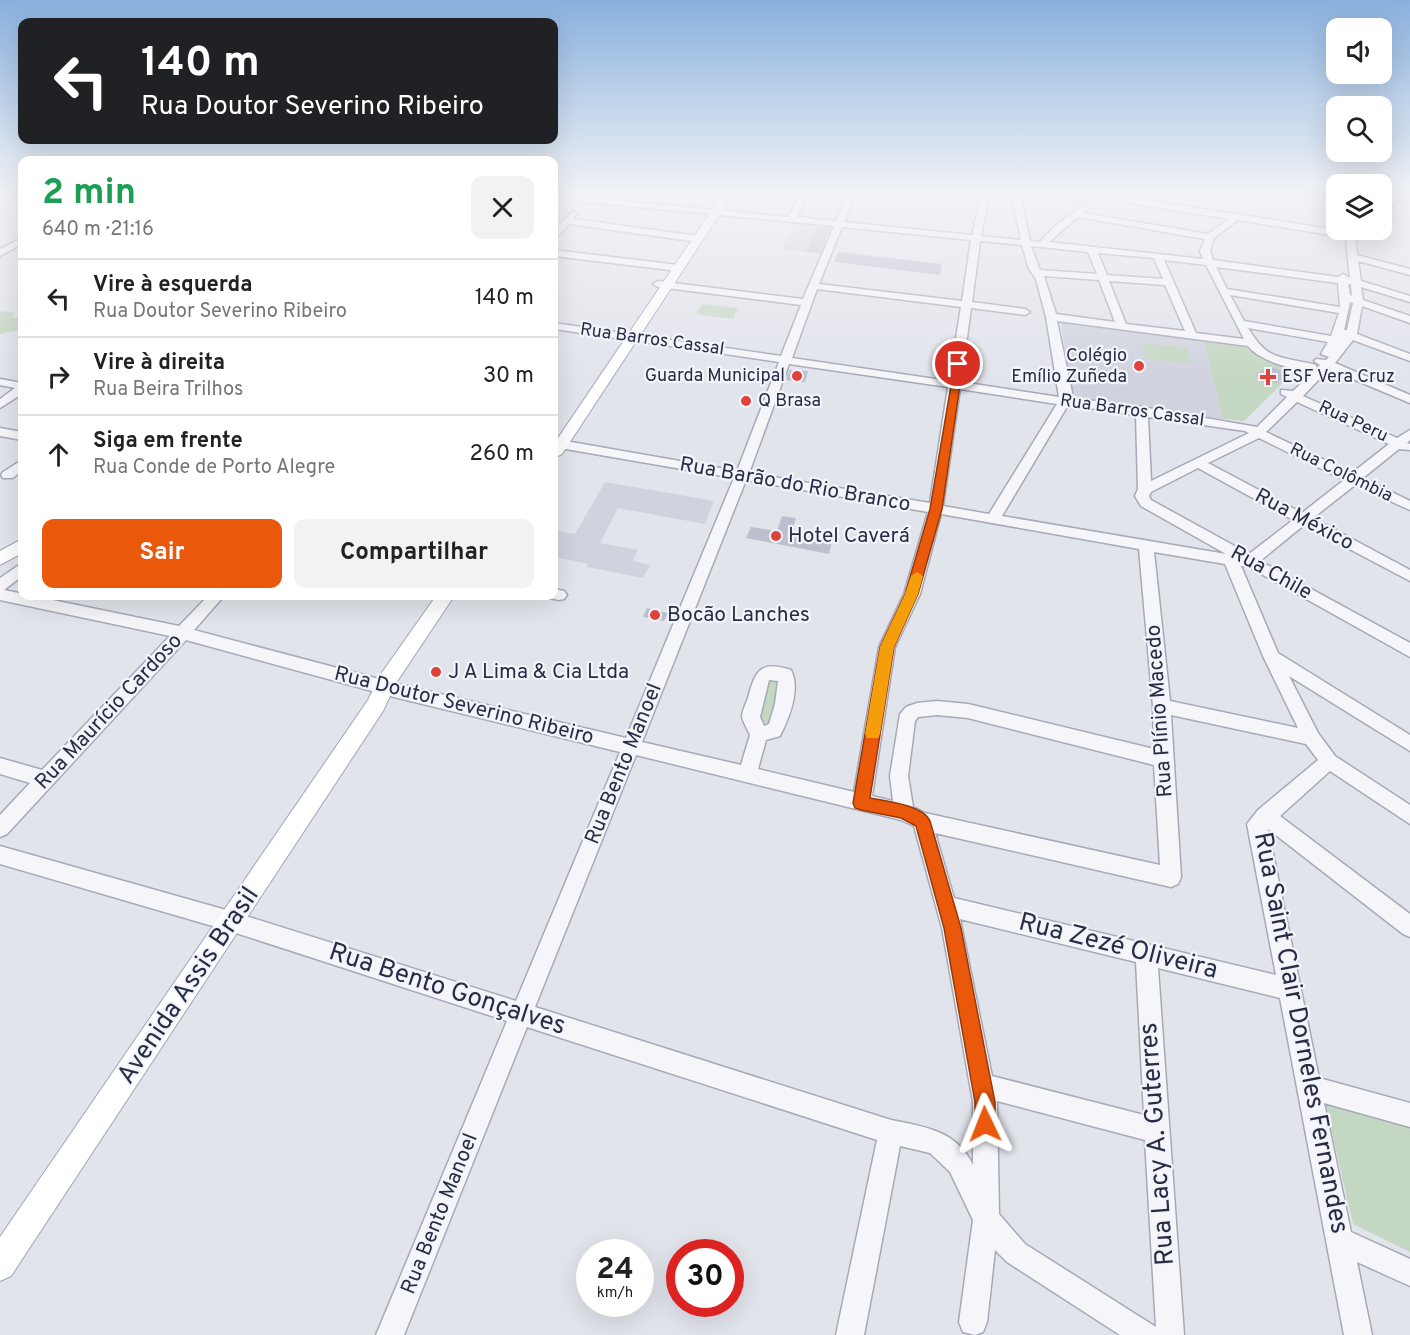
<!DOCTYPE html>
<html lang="pt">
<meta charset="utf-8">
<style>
:root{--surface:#fff;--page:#f2f2f2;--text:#222;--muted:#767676;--line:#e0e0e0;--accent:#ea580c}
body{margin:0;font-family:Overpass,sans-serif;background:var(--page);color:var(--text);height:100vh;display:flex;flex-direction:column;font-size:22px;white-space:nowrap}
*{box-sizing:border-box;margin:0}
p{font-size:20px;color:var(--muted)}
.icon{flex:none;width:33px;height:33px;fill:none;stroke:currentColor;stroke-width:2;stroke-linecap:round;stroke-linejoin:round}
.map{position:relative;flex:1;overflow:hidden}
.drawer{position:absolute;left:18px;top:156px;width:540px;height:444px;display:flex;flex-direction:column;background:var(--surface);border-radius:12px;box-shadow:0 6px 24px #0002}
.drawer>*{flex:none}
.guide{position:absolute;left:18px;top:18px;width:540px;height:126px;border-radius:12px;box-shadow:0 6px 24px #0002;background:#202124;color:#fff;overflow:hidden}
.buttons{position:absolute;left:1326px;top:18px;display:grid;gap:12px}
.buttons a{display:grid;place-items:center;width:66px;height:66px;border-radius:12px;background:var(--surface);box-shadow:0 6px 24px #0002;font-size:30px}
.speed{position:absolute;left:576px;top:1239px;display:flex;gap:12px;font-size:30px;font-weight:700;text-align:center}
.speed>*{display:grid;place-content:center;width:78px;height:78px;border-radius:50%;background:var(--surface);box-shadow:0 6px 24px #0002;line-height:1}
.speed small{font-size:15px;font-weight:400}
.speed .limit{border:9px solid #d22;background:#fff;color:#111}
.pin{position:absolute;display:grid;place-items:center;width:51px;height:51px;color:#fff;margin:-26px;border:3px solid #fff;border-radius:50%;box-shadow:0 2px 6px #0007}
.me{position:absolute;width:66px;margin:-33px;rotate:358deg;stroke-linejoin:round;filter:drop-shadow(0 0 4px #0008)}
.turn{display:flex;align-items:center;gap:21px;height:126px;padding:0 24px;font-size:27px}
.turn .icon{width:78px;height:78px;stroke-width:2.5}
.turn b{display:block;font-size:42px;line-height:51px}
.round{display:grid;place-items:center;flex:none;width:63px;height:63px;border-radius:12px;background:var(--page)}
.overview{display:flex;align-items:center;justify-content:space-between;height:102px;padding:0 24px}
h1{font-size:36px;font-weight:700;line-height:45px;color:#1e9e55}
.primary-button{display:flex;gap:12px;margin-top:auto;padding:12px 24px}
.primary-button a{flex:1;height:69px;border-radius:12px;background:var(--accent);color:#fff;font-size:24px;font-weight:700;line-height:69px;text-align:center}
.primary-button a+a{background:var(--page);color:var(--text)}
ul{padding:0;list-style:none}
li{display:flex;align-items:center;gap:18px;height:78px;padding:0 24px;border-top:2px solid var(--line)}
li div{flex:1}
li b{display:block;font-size:22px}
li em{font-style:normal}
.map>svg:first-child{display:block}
</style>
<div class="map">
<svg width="1410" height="1335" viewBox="0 0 1410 1335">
<rect width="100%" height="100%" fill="#e2e4ec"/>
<!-- built -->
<path fill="#d0d3de" d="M795,223L832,227L821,254L782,249Z
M1061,323L1204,341L1223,419L1072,397Z
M605,482L714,501L705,524L618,508L600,543L638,550L633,561L650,565L643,578L587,567L588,564L554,557V530L575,534Z"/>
<!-- green -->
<path fill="#c4d7c2" d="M702,304L738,308L733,319L696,314Z
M7,311L14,313L13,318H22V329L0,334V312Z
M1204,341L1247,347L1264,361L1298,368L1244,421L1223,419Z
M1143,343L1187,348L1190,364L1145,358Z
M768,676L783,679L772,724L755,721Z
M1324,1098L1410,1122V1252L1353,1224Z"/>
<!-- building -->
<path fill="#bcbfcd" d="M817,227L830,228L819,253L806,252Z
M838,252L942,264L940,275L834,262Z
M1267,367L1279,369L1283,378L1276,383L1255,375Z
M789,370L808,371L805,382L786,380Z
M782,516L796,518L791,534L832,541L829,554L746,538L751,527L777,531Z
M647,608L668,613L664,621L643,617Z"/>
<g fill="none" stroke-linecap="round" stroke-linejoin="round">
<defs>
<path id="minor" d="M16,191H22V195L16,194Z
M803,191H811L797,217L836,221L849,191H857L844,222L972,235L982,191H990L981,236L1021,240L1011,191H1019L1030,241L1040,242L1054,227L1084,205L1088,208L1083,213L1208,234L1229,219L1085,196V192L1088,191L1356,233L1361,236L1356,239L1238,220L1214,238L1210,251L1213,260L1338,277L1343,274L1350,278L1346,241L1351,238L1356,241L1357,255L1410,269V275L1358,261L1361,281L1410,296V302L1361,287L1363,300L1410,316V323L1362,306L1357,334L1410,354V361L1353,340L1335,363L1410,395V403L1329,369L1303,396L1397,438L1410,430V440L1407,443L1410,444V450L1399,449L1363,478L1410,501V510L1355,485L1313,518L1410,570V581L1304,525L1260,561L1410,643V657L1247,566H1241L1278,653L1410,735V751L1289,676L1318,733L1335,756L1410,805V824L1330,771L1280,816L1410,914V937L1403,934L1268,829L1319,1078L1410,1103V1127L1324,1103L1351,1232L1410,1259V1286L1357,1262L1372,1335H1344L1280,998L1158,968L1184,1335H1120L1007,1262L995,1250L987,1322L983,1332L975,1335L963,1332L959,1322L973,1220L950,1172L930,1153L900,1146L864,1335H836L877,1140L527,1027L404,1335H376L507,1021L233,932L0,864V846L233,912L516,1001L620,752L394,697L186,640L7,834L0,837V815L30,783L0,774V758L42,770L170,636L0,600V578L22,563V576L4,590L179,626L208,596H224L194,630L394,683L626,738L734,478L554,447V439L737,471L779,362L554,329V323L781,356L801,305L658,287L653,284L658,281L803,299L834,226L554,199V194L788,217ZM1078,217L1205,239L1200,251L1203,259L1049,242ZM842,227L971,240L962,301L819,284ZM980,241L1022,245L1029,269L1036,279L1046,317L1059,397L961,382L971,308L1025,315L1030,312L1025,309L972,302ZM1031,246L1088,252L1097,274L1040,270ZM1098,253L1154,258L1163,279L1107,275ZM1164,260L1206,265L1244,339L1196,333ZM1216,267L1338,283L1340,307L1227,289ZM1044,276L1099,280L1115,322L1056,314ZM1109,281L1165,285L1185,331L1126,324ZM1348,284H1351L1352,296L1350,295ZM817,289L961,307L949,381L792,358ZM1230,295L1339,313L1331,336L1244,321ZM1350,302L1353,303L1347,330H1344ZM1057,321L1248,346C1260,361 1297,373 1316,369L1293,391L1281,390V394L1287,397L1257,427L1142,407L1071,398L1072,392ZM1248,328L1328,342L1321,354L1329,357L1326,360L1316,359L1314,361L1320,365L1316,369V365C1281,356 1268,362 1248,328ZM789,364L948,387L930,503L749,473ZM960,389L1057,404L989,514L943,506ZM1297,402L1389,444L1352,473L1266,432ZM1068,405L1136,415L1138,489L1135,496L1141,506L1226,554L1002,516ZM1148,417L1245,431L1249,433L1151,481ZM1259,438L1344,480L1302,513L1208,463ZM1198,468L1293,520L1249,554L1151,500L1149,496L1151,492ZM746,480L928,512L904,594L879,647L854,792L758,769L766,740L780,736C789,718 801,690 791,670C760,660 755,671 748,698C746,703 742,712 742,717C743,722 748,730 750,735L741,765L642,742ZM941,514L1139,549L1153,706L1154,749L968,704L937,701L917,703L906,707L900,714L890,776L893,801L872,796L895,647L920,594ZM1154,552L1225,564L1263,656L1298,728L1170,701ZM769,680L778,681L775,704L769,724L764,726L760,717ZM937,715L968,718L1154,765L1160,865L925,813L913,807L908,776L915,721L918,717ZM1171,715L1306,744L1318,760L1258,810L1247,824L1276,975L954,898L935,833L1171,887L1178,884L1181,877ZM636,755L901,820L914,826L942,928L973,1102V1165C956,1130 925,1127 891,1120L535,1007ZM960,919L1136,962L1144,1115L992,1076ZM997,1101L1145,1140L1156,1327L1025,1244L999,1214Z
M1398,191H1407L1385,213H1382V207Z
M573,211L577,214L573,219L698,236L703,239L698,242L569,224L557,237L554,238V230Z
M22,238V244L0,256V249Z
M554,250L678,265L683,268L678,271L554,256Z
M0,379L22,383V394L0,408V399L15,388L0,385Z
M0,428L22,432V440L0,436Z
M22,460V470L13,478H3L1,475L3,472Z
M554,589L564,591L567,595L564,599L559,600L549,598L547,596H554Z"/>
<path id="major" d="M725,191H735L562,454L554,458V444Z
M22,539V553L0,565V551Z
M436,596H454L396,683L383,711L11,1276L0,1281V1237L368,700L381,674Z"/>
</defs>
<!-- minor casing -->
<use href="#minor" stroke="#a6a9b7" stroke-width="3"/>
<!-- major casing -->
<use href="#major" stroke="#a0a5b9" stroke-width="2"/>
<!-- minor -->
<use href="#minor" fill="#f6f6fa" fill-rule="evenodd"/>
<!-- major -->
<use href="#major" fill="#fff" fill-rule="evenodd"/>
</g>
<!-- sky -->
<linearGradient id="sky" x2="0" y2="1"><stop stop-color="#89b0de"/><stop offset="0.51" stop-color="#f2f3f6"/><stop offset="1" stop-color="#f2f3f6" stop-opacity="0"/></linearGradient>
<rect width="1410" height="378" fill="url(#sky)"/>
<!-- route -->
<path fill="#ea580c" stroke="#983908" stroke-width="1.5" d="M955,362L963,364L942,509L918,594L894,647L870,798C886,801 923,805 930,821L961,928L995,1102V1124L992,1131L985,1134L978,1131L975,1124V1102L944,928L916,826L901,818L861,810L855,808L853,803L880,647L905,594L930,509Z"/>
<!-- slow -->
<path fill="#f59e0b" d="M917,572L923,576L918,594L894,647L880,734L878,738H867L865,734L880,647L905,594L911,576Z"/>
<!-- markers -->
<g fill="#dd423b" stroke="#f2f4f9" stroke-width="2">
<circle cx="1139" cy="366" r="6"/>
<circle cx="797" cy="376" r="6"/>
<path d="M1265 368h6v6h6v6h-6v6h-6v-6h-6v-6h6z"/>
<circle cx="746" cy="401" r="6"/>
<circle cx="776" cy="536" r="6"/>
<circle cx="655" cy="615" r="6"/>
<circle cx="436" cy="672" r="6"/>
</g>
<g text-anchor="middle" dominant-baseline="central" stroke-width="4.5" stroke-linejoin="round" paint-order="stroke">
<!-- far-street labels -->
<g font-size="18" fill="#282d46" stroke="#f2f4f9">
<text transform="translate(652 340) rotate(8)">Rua Barros Cassal</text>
<text transform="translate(1132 411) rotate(8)">Rua Barros Cassal</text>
<text transform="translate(1353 422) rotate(25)">Rua Peru</text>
<text transform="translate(1341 473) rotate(26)">Rua Colômbia</text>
</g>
<!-- far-poi labels -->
<g font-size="18" fill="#282d46" stroke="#f2f4f9" text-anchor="end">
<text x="1127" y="356">Colégio<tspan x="1127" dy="21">Emílio Zuñeda</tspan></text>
<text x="785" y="376">Guarda Municipal</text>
<text x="1282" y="377" text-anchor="start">ESF Vera Cruz</text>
<text x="758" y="401" text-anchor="start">Q Brasa</text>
</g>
<!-- street labels -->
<g font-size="21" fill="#282d46" stroke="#f2f4f9">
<text transform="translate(795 485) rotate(10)">Rua Barão do Rio Branco</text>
<text transform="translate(1304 520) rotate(28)">Rua México</text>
<text transform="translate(1271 573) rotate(29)">Rua Chile</text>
<text transform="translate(464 706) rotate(14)">Rua Doutor Severino Ribeiro</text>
<text transform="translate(1160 711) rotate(-94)">Rua Plínio Macedo</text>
<text transform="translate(109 712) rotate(-47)">Rua Maurício Cardoso</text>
<text transform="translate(624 764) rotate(-68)">Rua Bento Manoel</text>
<text transform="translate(440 1214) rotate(-68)">Rua Bento Manoel</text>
</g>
<!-- poi labels -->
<g font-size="21" fill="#282d46" stroke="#f2f4f9" text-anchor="start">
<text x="788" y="536">Hotel Caverá</text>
<text x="667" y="615">Bocão Lanches</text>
<text x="448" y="672">J A Lima &amp; Cia Ltda</text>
</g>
<!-- near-street labels -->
<g font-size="26" fill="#282d46" stroke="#f2f4f9">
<text transform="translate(1118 947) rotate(14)">Rua Zezé Oliveira</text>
<text transform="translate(189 986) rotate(-56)">Avenida Assis Brasil</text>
<text transform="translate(447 990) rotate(18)">Rua Bento Gonçalves</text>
<text transform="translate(1300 1033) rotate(79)">Rua Saint Clair Dorneles Fernandes</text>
<text transform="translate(1158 1144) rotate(-94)">Rua Lacy A. Guterres</text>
</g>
</g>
</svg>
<div class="buttons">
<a><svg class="icon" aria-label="sound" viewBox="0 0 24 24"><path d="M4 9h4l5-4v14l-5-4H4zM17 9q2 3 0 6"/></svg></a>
<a><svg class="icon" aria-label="search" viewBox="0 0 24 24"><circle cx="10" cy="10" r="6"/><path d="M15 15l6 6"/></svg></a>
<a><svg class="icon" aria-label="layers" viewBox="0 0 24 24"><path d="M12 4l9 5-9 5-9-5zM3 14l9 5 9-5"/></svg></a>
</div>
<div class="speed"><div>24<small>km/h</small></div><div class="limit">30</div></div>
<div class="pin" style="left:958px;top:364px;background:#d93025"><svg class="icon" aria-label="arrive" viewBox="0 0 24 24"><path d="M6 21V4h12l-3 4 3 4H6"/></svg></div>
<svg class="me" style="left:985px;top:1124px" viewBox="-20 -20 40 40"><path d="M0-17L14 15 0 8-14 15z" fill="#ea580c" stroke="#fff" stroke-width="4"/></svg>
<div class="guide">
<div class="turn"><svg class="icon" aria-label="left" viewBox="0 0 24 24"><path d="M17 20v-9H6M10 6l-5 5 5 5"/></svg><div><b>140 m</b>Rua Doutor Severino Ribeiro</div></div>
</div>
<section class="drawer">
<div class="overview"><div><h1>2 min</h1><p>640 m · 21:16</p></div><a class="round"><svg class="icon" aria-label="close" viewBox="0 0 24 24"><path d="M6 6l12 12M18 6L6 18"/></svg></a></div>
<ul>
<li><svg class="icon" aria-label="left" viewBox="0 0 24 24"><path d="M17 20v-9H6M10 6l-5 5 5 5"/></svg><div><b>Vire à esquerda</b><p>Rua Doutor Severino Ribeiro</p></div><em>140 m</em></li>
<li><svg class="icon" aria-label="right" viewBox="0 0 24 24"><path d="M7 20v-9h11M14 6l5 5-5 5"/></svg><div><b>Vire à direita</b><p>Rua Beira Trilhos</p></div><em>30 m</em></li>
<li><svg class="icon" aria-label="ahead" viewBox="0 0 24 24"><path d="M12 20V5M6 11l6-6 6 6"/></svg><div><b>Siga em frente</b><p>Rua Conde de Porto Alegre</p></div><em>260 m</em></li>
</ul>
<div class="primary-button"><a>Sair</a><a>Compartilhar</a></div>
</section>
</div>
